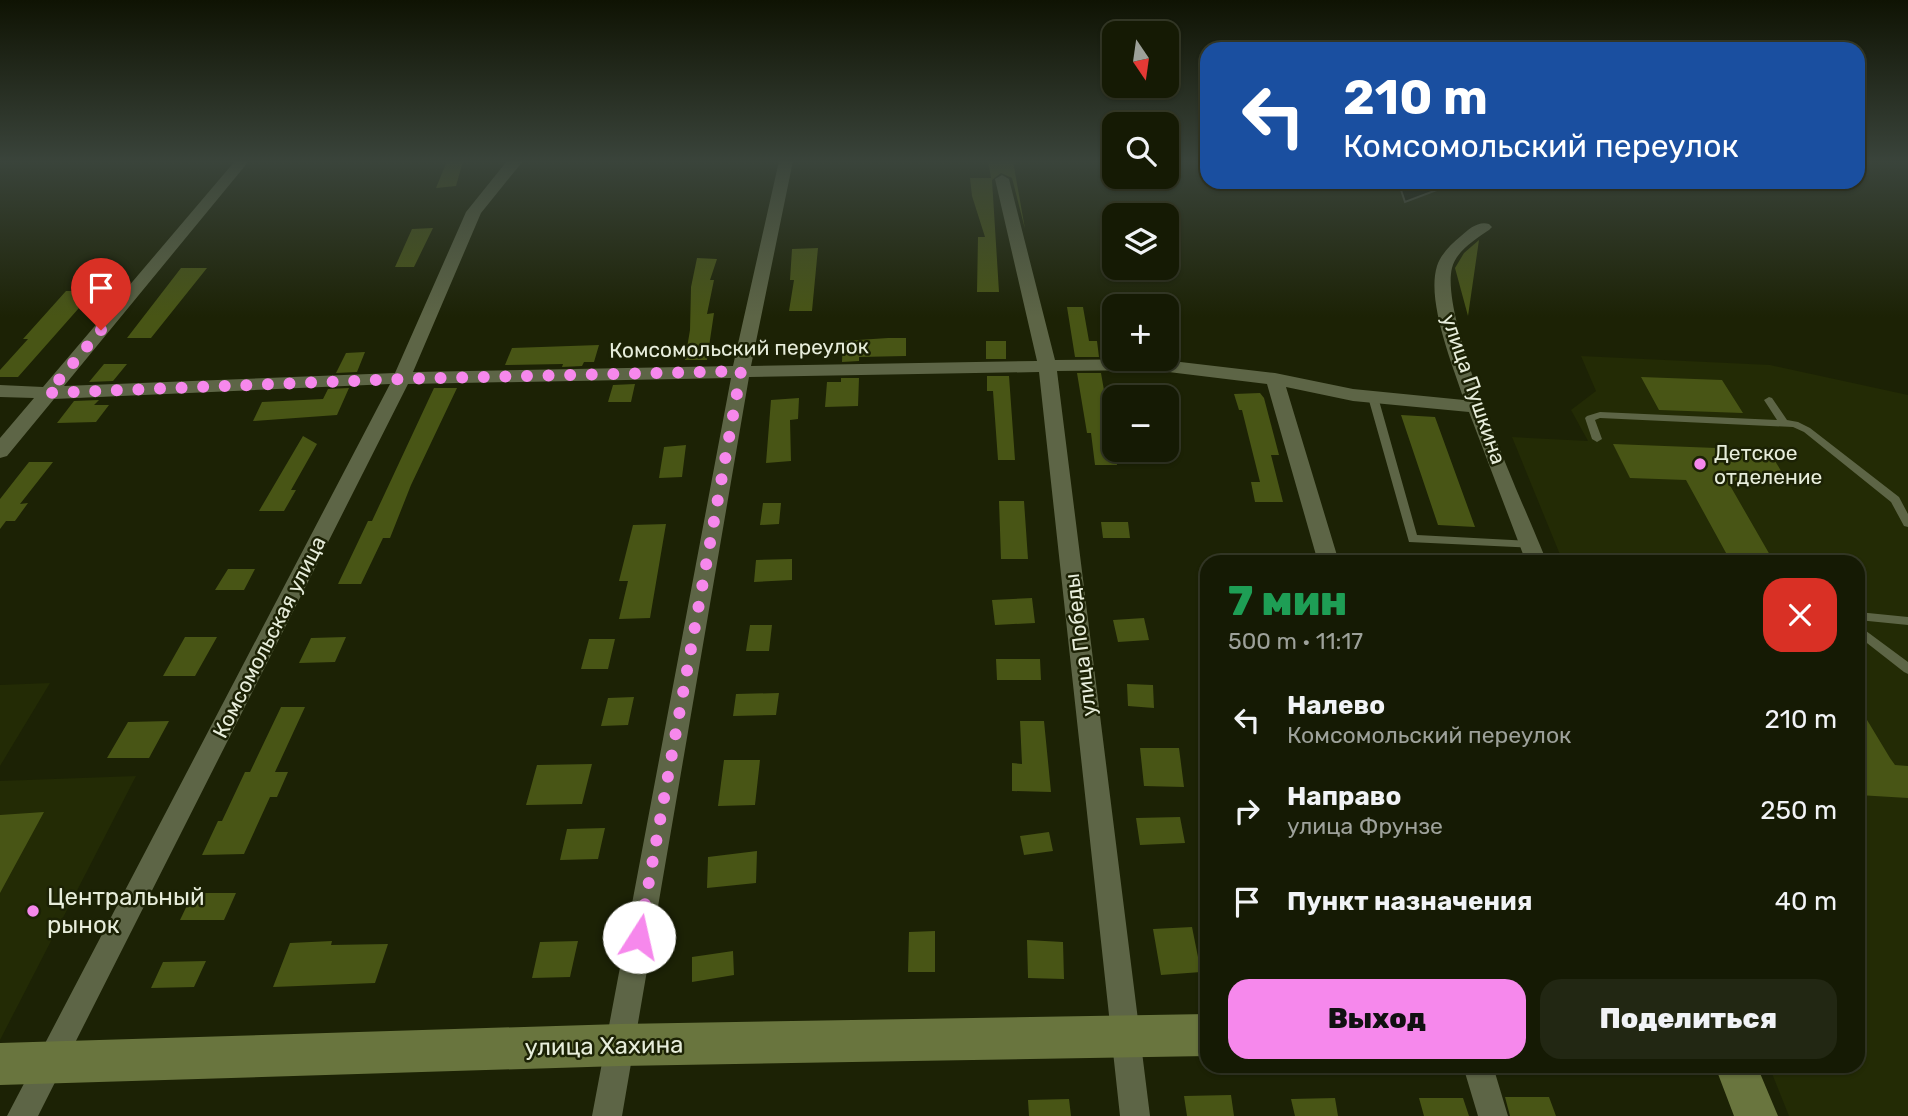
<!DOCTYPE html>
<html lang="ru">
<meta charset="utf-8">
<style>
:root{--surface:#151a04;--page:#222713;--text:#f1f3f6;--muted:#9da19a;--line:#343826;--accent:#f688ec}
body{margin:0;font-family:Rubik,sans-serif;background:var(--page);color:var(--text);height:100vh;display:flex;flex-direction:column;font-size:26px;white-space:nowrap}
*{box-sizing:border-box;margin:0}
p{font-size:23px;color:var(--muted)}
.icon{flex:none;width:38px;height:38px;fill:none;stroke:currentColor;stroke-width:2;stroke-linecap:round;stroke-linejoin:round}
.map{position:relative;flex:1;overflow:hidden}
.side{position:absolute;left:1200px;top:555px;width:665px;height:518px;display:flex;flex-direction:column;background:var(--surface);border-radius:21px;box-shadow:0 2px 5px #0004,0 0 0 2px var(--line)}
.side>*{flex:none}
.banner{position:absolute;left:1200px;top:42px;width:665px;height:147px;border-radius:21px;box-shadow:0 2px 5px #0004,0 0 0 2px var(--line);background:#1a4fa0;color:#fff;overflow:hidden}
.needle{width:46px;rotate:167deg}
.fabs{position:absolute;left:1102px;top:21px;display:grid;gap:14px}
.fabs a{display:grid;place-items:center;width:77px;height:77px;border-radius:14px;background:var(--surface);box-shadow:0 2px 5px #0004,0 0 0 2px var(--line);font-size:35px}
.pin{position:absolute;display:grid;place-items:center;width:60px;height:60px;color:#fff;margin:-72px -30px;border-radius:50% 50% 50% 0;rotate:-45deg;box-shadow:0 0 7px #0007}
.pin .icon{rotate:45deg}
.me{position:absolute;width:77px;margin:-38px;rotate:10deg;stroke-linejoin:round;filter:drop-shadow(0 0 5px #0008)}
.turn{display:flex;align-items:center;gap:24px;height:147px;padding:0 28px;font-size:32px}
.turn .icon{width:91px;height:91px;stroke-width:2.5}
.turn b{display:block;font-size:49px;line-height:60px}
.round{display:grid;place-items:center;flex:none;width:74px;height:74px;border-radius:21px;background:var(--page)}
.headline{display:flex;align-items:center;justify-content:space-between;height:119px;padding:0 28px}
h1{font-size:42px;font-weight:800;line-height:52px;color:#1e9e55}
.button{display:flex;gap:14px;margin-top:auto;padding:14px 28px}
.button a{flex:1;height:80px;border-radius:21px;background:var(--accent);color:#111;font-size:28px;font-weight:800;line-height:80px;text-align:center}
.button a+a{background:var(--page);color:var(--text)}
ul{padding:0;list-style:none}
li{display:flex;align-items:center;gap:21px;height:91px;padding:0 28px}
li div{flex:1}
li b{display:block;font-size:26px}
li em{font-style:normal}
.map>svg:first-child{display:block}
</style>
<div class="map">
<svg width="1908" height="1116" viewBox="0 0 1908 1116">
<rect width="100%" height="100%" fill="#1c2205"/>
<!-- built -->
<path fill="#232b05" d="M1581,356L1770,365L1908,395V1116H1789L1769,1066H1858V562H1563L1512,437L1588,441L1571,410L1596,391Z
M50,683L0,766V685Z
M136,776L0,1040V781Z"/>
<!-- water -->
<path fill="#090d00" stroke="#4c5042" stroke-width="2" d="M1392,182H1458L1405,202L1399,184Z"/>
<!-- building -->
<path fill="#485515" d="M447,161H463L456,186L436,188Z
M988,161H1013L1025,229L1012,178L1001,173L992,180L999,292H977L978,237H985L972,196L970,178H991Z
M433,228L414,267H395L412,229Z
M1479,240L1468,316L1455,268L1464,253Z
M818,248L812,311H789L794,280H790L792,249Z
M697,258L717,259L710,280H714L707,314L714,313L707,360H685L690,330L691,287Z
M181,268H207L151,338H127Z
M66,291H94L18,377H0V370L28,339H23Z
M1067,307H1083L1089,341H1097L1099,357H1075Z
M888,338H906V356L859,357V361L842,362L843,341Z
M986,341H1006V359H986Z
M599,345L594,362H584L582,366L562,367L563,364L505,365L512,348Z
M365,352L357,372L336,373L346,353Z
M104,364H127L113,381L89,382Z
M1077,373H1101L1117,465H1095L1091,433H1087Z
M987,376H1009L1015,460H998L993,391H987Z
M1641,377L1722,380L1743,413L1659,410Z
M841,378H859L858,406L825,407L827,382H841Z
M635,384L631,402H608L613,385Z
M349,388L337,415L253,421L262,402L323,399L328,389Z
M434,388H457L411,485L390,538H383L361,584H338L368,521H372Z
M1260,393L1264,398L1279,455H1271L1283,502H1255L1251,482H1260L1242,410H1239L1234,394Z
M799,398L798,419L790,420L791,461L766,463L771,400Z
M99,400L94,405H109L96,422L57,423L74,401Z
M1401,415L1435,417L1475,527L1438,525Z
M303,436L317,444L291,490H296L284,511H259Z
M1613,444L1768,450L1790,485L1728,482L1774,562H1731L1686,480L1630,478Z
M686,445L682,477L659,478L664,447Z
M29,462H53L20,504L28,503L15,521H6L0,529V499Z
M999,501H1024L1028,559H1001Z
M763,503H781L779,524L760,525Z
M1101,522H1128L1130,538H1103Z
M666,524L650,618L619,619L628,581H619L633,525Z
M792,559V580L754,582L756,560Z
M228,569H255L244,590H215Z
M1032,598L1035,623L995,625L992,600Z
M1144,618L1149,640L1118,642L1113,620Z
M750,625H772L769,651H746Z
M185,637H217L195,676H163Z
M346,637L335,662L299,663L311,638Z
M589,639H615L608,669H581Z
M996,659H1040L1041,680H997Z
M1127,684L1153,685L1154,708L1128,706Z
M779,693L776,715L733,716L736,694Z
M634,697L628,725L601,726L608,698Z
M1858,705L1890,758L1895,765L1908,766V798L1858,795Z
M281,707H305L275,772H288L277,797H270L244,854L202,855L218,821H222L245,772H250Z
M169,721L149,758H107L128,722Z
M1020,721H1044L1051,792L1012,791V763L1022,764Z
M1140,748H1179L1184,787L1144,786Z
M724,760H760L755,805L718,806Z
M592,764L582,804L526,805L537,765Z
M44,812L0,893V815Z
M1180,817L1185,843L1140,845L1136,818Z
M605,828L598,859L560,860L567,829Z
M1049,832L1053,851L1024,855L1020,836Z
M757,851L756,883L707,888L708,857Z
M193,893H236L224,920H180Z
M1192,927L1201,972L1161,975L1153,929Z
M935,931V972H908L909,932Z
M1027,940L1063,942L1064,979L1028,978Z
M332,941L331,945L388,944L375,983L273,987L290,943Z
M578,941L570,977L532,978L540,942Z
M733,951L734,975L692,982V957Z
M206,961L194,987L151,988L163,962Z
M1231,1095L1234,1116H1187L1184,1096Z
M1505,1097H1549L1556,1116H1510Z
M1335,1098L1338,1116H1295L1291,1099Z
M1419,1098H1463L1469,1116H1424Z
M1069,1099L1071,1116H1029L1028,1100Z"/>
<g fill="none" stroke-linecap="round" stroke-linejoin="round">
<!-- lane -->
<path fill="#5d6546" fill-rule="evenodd" d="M1373,394L1378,397L1417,535L1531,541L1535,542L1536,545L1535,548L1409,542L1368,397Z
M1769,397L1772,398L1787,420L1798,422L1810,428L1899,497L1908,514V527L1904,526L1891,502L1804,432L1793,427L1600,418L1595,420L1602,439L1597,442L1592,439L1585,418L1587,416L1600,412L1777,420L1764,400Z
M1858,612L1908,617V625L1858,620Z
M1858,625L1908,662V674L1904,672L1858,636Z"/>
<!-- street -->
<path fill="#5d6546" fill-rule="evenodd" d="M235,161H249L64,386L395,373L466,212L507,161H523L481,213L413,372L733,366L779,161H793L751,366L1037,361L995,179L1002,175L1009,179L1055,360L1155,359L1275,373L1353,389L1464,400C1453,366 1426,301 1437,266C1441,254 1451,244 1461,236C1469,229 1478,221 1489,224L1492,227L1489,230C1476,239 1456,251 1452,268C1439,320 1524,505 1547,562H1526L1469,412L1353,401L1286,387L1339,562H1318L1267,384L1152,370L1057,371L1150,1116H1120L1039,372L749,377L622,1116H592L731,378L408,384L38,1116H7L390,384L54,399L7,456L0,458V438L34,398L0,397V385L43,387Z
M1463,1066H1493L1508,1116H1478Z"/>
<!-- secondary -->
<path fill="#69753e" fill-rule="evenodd" d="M1208,1014V1056L620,1066L0,1085V1043L620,1024Z
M1715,1066H1757L1778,1116H1734Z"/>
</g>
<!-- sky -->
<linearGradient id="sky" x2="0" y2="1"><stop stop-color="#0f1303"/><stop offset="0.51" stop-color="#3a443b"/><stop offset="1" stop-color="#3a443b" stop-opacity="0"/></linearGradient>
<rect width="1908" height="317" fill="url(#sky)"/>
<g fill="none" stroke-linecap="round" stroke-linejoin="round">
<!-- route -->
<path stroke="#f688ec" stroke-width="12" stroke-dasharray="0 21.6" d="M101,330L48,393L402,379L741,371L639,937"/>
</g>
<!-- markers -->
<g fill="#f688ec" stroke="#1c2205" stroke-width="2.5">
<circle cx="1700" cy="464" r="7"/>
<circle cx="33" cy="911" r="7"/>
</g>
<g text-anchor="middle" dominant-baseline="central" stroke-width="5" stroke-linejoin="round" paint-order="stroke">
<!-- street labels -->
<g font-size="21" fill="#e7eddb" stroke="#1c2205">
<text transform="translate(739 348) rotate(-1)">Комсомольский переулок</text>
<text transform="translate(1474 389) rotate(71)">улица Пушкина</text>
<text transform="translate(269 637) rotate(-63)">Комсомольская улица</text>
<text transform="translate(1080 645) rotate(-97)">улица Победы</text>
</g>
<!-- poi labels -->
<g font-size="21" fill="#e7eddb" stroke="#1c2205" text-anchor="start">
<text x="1714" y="452">Детское<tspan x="1714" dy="24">отделение</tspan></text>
</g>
<!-- near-poi labels -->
<g font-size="24" fill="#e7eddb" stroke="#1c2205" text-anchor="start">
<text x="47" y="897">Центральный<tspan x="47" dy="28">рынок</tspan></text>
</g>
<!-- near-street labels -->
<g font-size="24" fill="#e7eddb" stroke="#1c2205">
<text transform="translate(604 1046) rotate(-1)">улица Хахина</text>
</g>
</g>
</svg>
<div class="fabs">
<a><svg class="needle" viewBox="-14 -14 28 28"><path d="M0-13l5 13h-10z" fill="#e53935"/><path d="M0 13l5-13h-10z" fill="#9da19a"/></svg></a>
<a><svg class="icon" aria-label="search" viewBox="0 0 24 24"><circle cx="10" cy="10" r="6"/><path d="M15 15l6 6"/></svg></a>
<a><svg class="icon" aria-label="layers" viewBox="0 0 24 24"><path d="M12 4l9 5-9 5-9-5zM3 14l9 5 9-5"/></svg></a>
<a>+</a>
<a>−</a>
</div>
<div class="pin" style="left:101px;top:330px;background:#d93025"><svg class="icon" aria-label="arrive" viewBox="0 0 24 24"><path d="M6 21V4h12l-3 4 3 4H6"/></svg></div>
<svg class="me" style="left:639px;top:937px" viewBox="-20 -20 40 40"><circle r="19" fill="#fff"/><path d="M0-13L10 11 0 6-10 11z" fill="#f688ec"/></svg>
<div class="banner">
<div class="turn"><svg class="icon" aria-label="left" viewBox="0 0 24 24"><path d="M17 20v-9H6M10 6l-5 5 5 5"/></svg><div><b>210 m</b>Комсомольский переулок</div></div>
</div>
<section class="side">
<div class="headline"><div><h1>7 мин</h1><p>500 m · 11:17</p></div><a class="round" style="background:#d93025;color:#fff"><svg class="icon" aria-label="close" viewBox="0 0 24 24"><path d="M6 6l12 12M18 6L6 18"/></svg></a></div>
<ul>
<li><svg class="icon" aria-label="left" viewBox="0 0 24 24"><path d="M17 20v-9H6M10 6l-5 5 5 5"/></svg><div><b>Налево</b><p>Комсомольский переулок</p></div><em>210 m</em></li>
<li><svg class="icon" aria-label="right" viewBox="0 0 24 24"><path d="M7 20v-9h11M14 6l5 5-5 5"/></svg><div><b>Направо</b><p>улица Фрунзе</p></div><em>250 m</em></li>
<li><svg class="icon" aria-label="arrive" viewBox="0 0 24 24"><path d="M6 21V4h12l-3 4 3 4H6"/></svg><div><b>Пункт назначения</b></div><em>40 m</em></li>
</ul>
<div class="button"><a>Выход</a><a>Поделиться</a></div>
</section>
</div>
